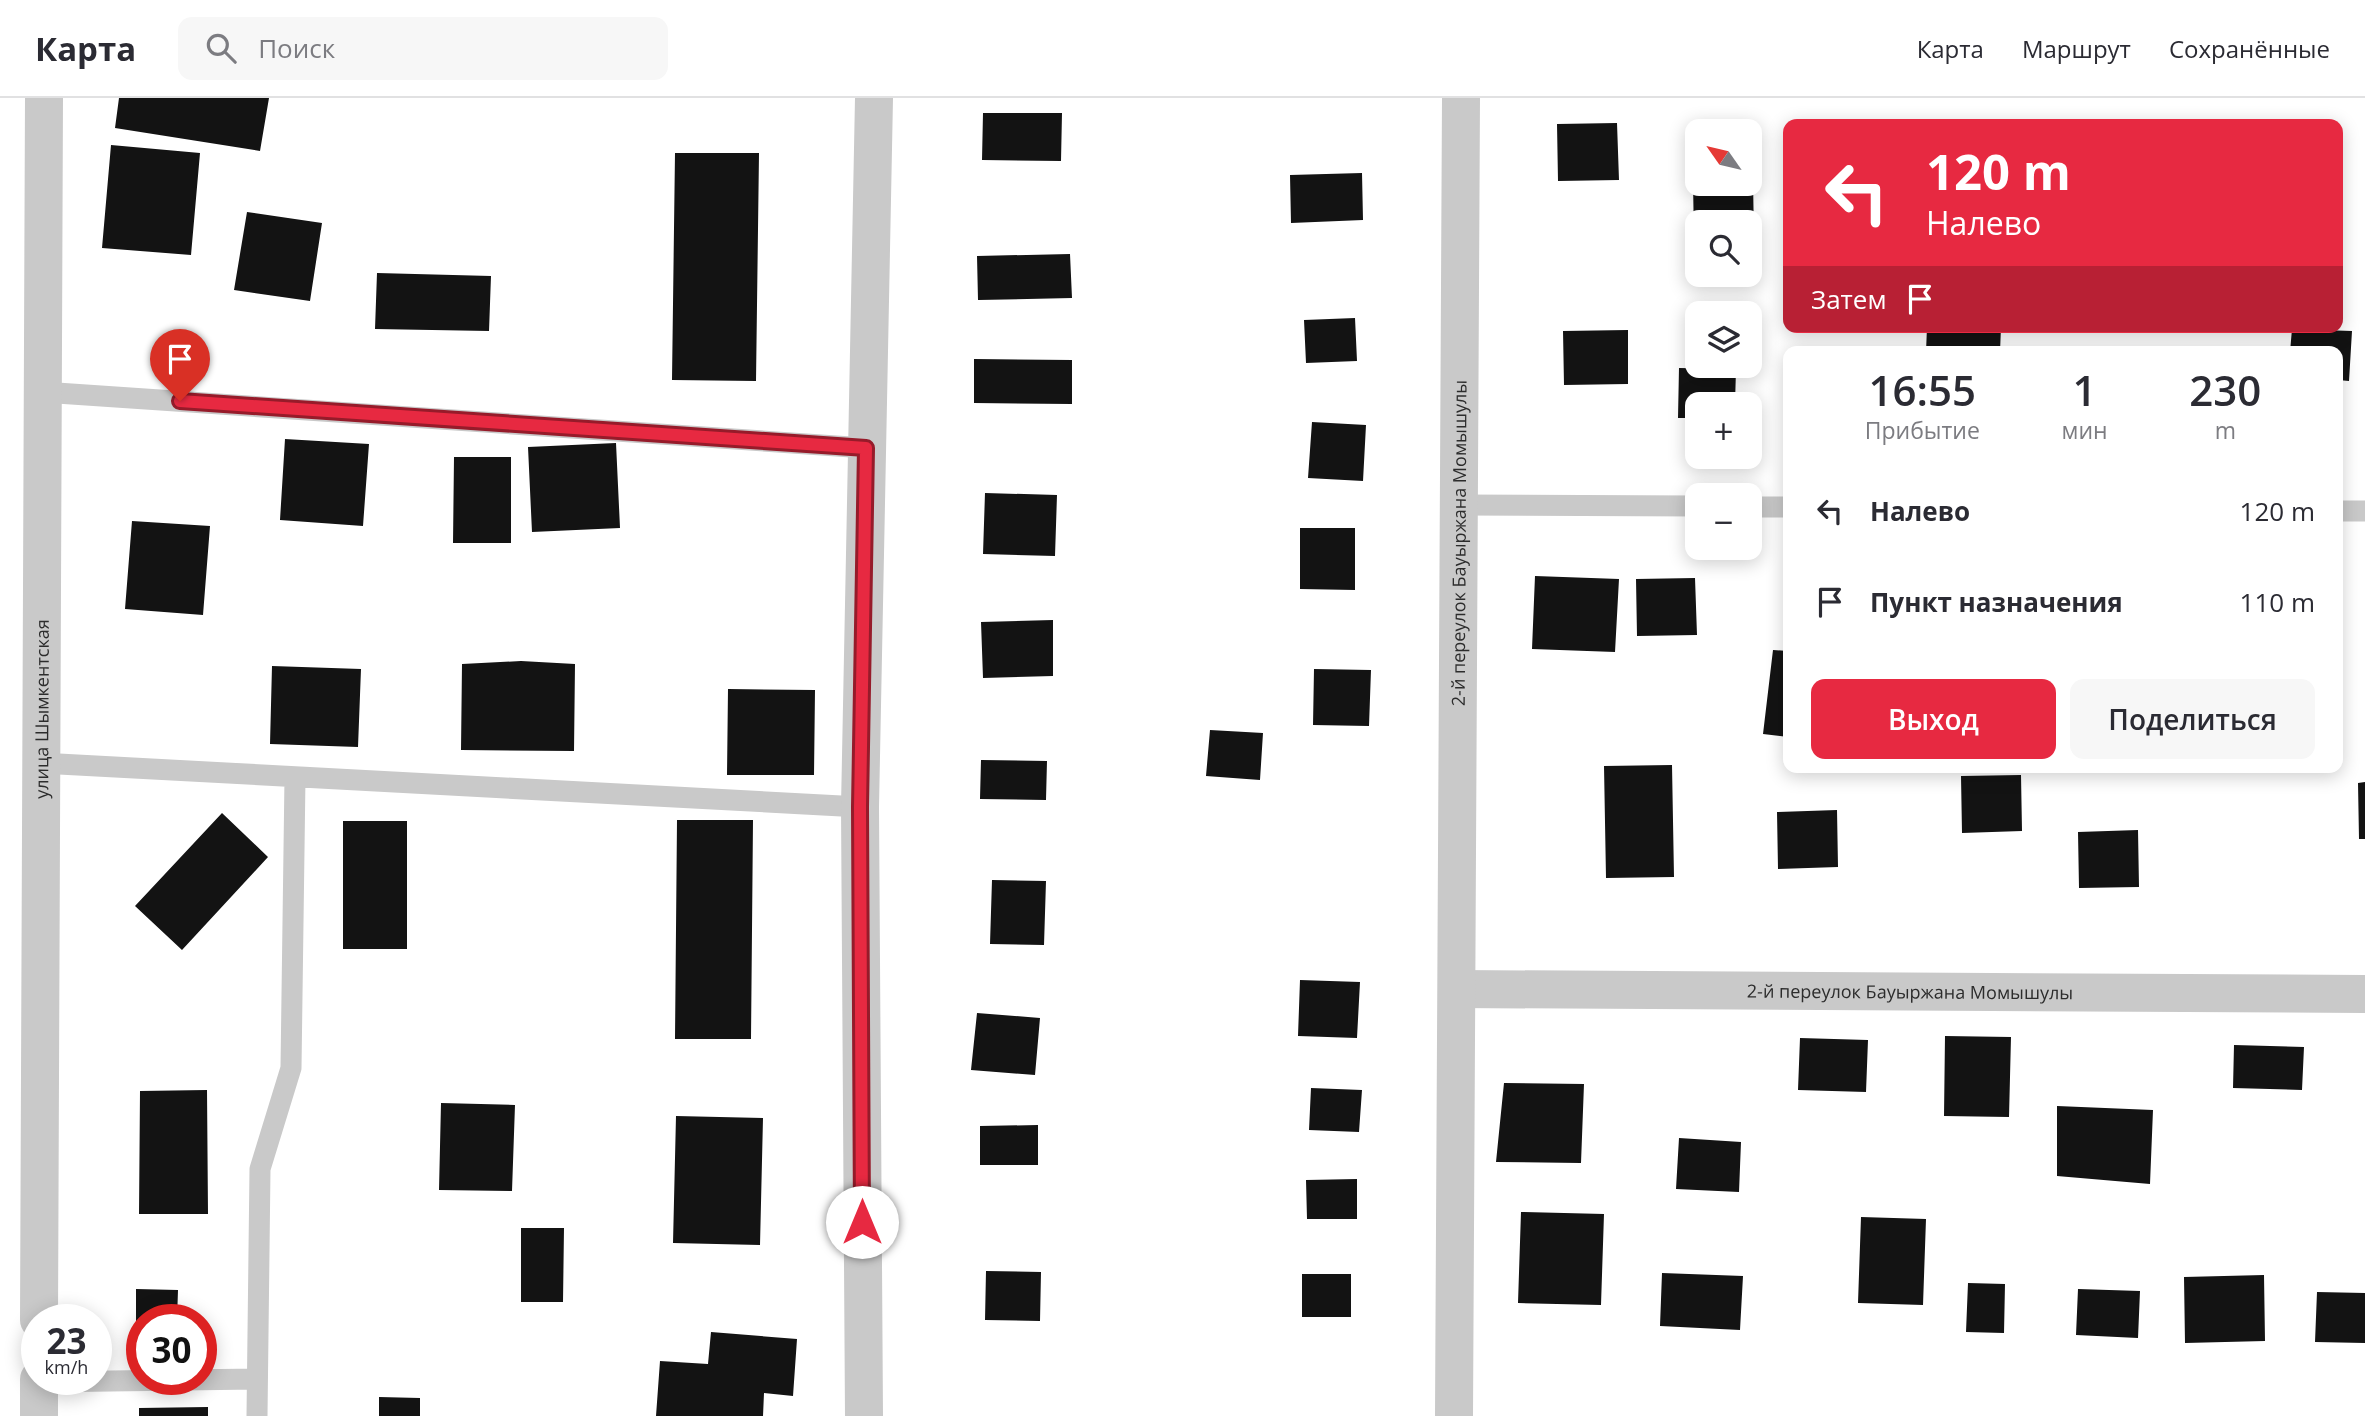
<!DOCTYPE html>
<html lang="ru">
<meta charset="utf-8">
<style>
:root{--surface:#fff;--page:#f7f7f7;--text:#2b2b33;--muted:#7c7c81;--line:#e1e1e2;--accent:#e72941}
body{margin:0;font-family:"Open Sans",sans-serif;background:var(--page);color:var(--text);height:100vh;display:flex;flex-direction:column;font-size:26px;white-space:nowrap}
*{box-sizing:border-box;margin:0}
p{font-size:23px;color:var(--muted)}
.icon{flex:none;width:38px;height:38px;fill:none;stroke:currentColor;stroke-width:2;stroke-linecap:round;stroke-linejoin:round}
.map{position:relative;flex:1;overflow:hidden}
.panel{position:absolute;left:1783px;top:248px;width:560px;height:427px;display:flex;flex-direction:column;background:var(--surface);border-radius:14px;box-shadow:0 4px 18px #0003}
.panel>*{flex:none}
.guide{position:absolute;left:1783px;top:21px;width:560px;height:214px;border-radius:14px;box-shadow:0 4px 18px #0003;background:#e72941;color:#fff;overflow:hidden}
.needle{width:46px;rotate:304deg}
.tools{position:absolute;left:1685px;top:21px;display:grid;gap:14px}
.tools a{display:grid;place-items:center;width:77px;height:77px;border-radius:14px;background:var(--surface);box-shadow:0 4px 18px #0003;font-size:35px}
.speed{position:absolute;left:21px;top:1206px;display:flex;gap:14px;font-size:35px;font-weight:700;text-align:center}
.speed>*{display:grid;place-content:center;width:91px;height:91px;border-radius:50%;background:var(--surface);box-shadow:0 4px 18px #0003;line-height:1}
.speed small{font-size:18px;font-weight:400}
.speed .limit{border:10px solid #d22;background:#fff;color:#111}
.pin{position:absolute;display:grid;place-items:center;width:60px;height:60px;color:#fff;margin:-72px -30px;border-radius:50% 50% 50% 0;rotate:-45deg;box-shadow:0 0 7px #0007}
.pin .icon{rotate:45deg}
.me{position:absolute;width:77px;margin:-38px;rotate:0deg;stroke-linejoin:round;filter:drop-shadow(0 0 5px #0008)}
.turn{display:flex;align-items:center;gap:24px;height:147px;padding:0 28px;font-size:32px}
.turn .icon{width:91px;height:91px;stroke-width:2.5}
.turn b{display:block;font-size:49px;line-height:60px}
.then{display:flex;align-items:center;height:66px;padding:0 28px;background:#0003;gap:14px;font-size:26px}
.eta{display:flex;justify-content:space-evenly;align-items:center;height:119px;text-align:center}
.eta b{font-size:42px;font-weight:600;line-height:49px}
.button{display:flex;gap:14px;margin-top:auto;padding:14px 28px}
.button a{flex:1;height:80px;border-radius:14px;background:var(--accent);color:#fff;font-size:28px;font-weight:600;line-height:80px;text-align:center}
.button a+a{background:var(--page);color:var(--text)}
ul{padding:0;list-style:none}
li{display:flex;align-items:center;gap:21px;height:91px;padding:0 28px}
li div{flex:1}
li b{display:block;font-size:26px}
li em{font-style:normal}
header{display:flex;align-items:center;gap:42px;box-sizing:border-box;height:98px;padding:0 35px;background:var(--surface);border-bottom:2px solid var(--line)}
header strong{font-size:33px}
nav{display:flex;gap:38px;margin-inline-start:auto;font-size:24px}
.search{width:490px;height:63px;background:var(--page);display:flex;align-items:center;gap:18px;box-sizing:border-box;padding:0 24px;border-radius:14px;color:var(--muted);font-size:26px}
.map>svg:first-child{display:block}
</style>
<header>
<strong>Карта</strong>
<div class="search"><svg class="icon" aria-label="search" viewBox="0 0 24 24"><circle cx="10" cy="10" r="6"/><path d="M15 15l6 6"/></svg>Поиск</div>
<nav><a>Карта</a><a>Маршрут</a><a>Сохранённые</a></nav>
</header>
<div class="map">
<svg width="2365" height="1318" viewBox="0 0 2365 1318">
<rect width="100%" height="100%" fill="#fff"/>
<!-- building -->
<path fill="#131313" d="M119,0H269L260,53L115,30Z
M983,15H1062L1061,63L982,62Z
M1617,25L1619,82L1558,83L1557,26Z
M111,47L200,55L191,157L102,150Z
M675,55H759L756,283L672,282Z
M1362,75L1363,122L1291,125L1290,77Z
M1753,82L1754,140H1750V124H1698V141H1694L1693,84H1698V86H1750V83Z
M247,114L322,125L310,203L234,192Z
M1070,156L1072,200L978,202L977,158Z
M377,175L491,178L489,233L375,231Z
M1355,220L1357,263L1306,265L1304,222Z
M1927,229H2001L2000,254H1926Z
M2292,231L2352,233L2349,283L2338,282V254H2290Z
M1628,232V286L1564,287L1563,233Z
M974,261L1072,262V306L974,305Z
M1679,270L1736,271L1735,306H1698V320H1678Z
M1312,324L1366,327L1363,383L1308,380Z
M285,341L369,346L363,428L280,422Z
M616,345L620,430L532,434L528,349Z
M454,359H511V445H453Z
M985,395L1057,397L1055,458L983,456Z
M132,423L210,428L203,517L125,511Z
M1300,430H1355V492L1300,491Z
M1535,478L1619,481L1615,554L1532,551Z
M1695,480L1697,537L1637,538L1636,481Z
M1053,522V578L983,580L981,524Z
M1773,552L1788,553V639L1763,636Z
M521,563L575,566L574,653L461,652L462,566Z
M272,568L361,571L358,649L270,646Z
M1314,571L1371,572L1369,628L1313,627Z
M728,591L815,592L814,677H727Z
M1210,632L1263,635L1260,682L1206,678Z
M981,662L1047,663L1046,702L980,701Z
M1672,667L1674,779L1606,780L1604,668Z
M2021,677L2022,733L1962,735L1961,678Z
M2365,684V741H2359L2358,685Z
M1837,712L1838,769L1778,771L1777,714Z
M222,715L268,759L182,852L135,808Z
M677,722H753L751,941H675Z
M343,723H407V851H343Z
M2138,732L2139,789L2079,790L2078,734Z
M992,782L1046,783L1044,847L990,846Z
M1300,882L1360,884L1357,940L1298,938Z
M977,915L1040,920L1035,977L971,972Z
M1945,938L2011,939L2009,1019L1944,1018Z
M1800,940L1868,942L1866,994L1798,992Z
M2234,947L2304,949L2302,992L2233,990Z
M1504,985L1584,986L1581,1065L1496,1064Z
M1311,990L1362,992L1359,1034L1309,1032Z
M207,992L208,1116H139L140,993Z
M441,1005L515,1007L512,1093L439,1092Z
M2057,1008L2153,1012L2150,1086L2057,1078Z
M676,1018L763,1020L760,1147L673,1145Z
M1038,1027V1067H980V1028Z
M1679,1040L1741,1044L1739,1094L1676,1091Z
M1357,1081V1121H1307L1306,1082Z
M1521,1114L1604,1116L1601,1207L1518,1205Z
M1861,1119L1926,1121L1923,1207L1858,1205Z
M521,1130H564L563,1204H521Z
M986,1173L1041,1174L1040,1223L985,1222Z
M1662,1175L1743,1178L1740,1232L1660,1228Z
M1302,1176H1351V1219H1302Z
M2264,1177L2265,1243L2185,1245L2184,1179Z
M1968,1185L2005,1186L2004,1235L1966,1234Z
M136,1191L178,1192L177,1222H142V1227H136Z
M2078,1191L2140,1193L2138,1240L2076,1237Z
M2317,1194L2365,1195V1245L2315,1244Z
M711,1234L797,1241L793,1298L764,1295L763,1318H656L660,1263L708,1266Z
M379,1299L420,1300V1318H379Z
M208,1309V1318H139V1310Z"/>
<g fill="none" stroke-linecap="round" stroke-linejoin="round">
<!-- service -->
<path stroke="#c9c9c9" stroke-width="21" d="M42,294L866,350
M1459,407L1698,408
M1750,409H1788
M2338,413H2365
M40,665L860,709
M39,1284L257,1281
M257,1318L260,1071L291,970L295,679"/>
<!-- minor -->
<g stroke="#c9c9c9" stroke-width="38">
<path id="s1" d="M1457,891L2365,896"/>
<path id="s2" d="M39,1222L44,0"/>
<path d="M39,1318V1281"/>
<path d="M864,1318L860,709L874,0"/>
<path id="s3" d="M1454,1318L1461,0"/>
</g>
</g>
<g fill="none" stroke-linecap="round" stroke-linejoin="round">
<defs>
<path id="route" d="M180,303L866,350L860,709L862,1124"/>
</defs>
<!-- route casing -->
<use href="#route" stroke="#961b2a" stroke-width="18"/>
<!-- route -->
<use href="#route" stroke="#e72941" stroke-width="12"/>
</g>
<g text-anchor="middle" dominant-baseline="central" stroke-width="7" stroke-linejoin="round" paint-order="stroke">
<!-- street labels -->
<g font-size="18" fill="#2c2c2c" stroke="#fff">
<text stroke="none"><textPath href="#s3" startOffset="873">2-й переулок Бауыржана Момышулы</textPath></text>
<text stroke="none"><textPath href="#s2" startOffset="611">улица Шымкентская</textPath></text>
<text stroke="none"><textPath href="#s1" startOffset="453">2-й переулок Бауыржана Момышулы</textPath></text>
</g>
</g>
</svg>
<div class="tools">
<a><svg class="needle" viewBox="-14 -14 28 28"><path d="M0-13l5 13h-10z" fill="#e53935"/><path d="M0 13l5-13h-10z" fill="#7c7c81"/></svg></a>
<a><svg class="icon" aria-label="search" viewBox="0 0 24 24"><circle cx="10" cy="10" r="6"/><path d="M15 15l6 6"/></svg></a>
<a><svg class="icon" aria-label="layers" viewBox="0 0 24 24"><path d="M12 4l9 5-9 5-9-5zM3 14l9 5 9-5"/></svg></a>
<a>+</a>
<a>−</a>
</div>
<div class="speed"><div>23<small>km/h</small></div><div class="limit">30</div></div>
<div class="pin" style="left:180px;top:303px;background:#d93025"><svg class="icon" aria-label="arrive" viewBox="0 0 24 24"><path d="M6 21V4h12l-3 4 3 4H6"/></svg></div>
<svg class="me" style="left:862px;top:1124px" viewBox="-20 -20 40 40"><circle r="19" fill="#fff"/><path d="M0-13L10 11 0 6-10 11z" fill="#e72941"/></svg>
<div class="guide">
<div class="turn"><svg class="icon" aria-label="left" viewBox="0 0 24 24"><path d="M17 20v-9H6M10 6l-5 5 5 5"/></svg><div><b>120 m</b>Налево</div></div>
<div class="then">Затем<svg class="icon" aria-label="arrive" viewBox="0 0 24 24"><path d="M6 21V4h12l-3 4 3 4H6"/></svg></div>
</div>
<section class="panel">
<div class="eta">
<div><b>16:55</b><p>Прибытие</p></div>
<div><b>1</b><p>мин</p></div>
<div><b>230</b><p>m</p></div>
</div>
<ul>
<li><svg class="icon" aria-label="left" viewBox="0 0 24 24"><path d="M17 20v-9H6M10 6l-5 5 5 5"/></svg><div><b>Налево</b></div><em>120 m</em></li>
<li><svg class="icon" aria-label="arrive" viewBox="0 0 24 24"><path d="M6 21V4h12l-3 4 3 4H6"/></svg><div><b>Пункт назначения</b></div><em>110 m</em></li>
</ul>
<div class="button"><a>Выход</a><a>Поделиться</a></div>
</section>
</div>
